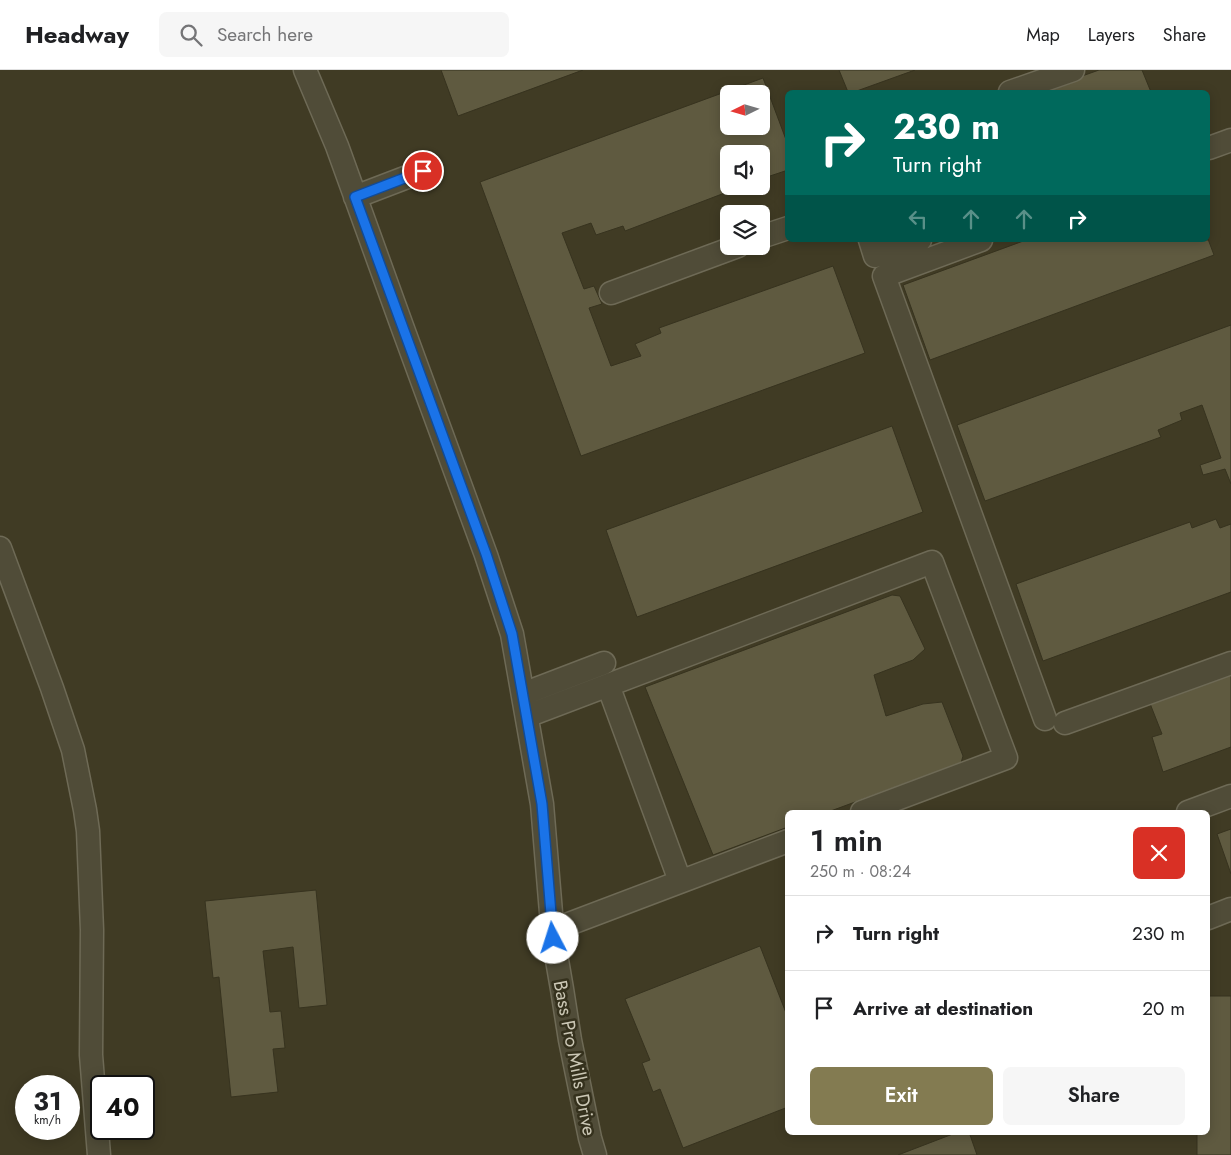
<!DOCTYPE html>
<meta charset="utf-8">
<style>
:root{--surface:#fff;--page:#f6f6f6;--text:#202124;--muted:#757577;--line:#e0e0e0;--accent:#837b51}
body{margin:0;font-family:Jost,sans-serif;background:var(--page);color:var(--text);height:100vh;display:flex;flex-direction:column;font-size:19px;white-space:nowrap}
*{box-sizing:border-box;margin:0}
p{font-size:16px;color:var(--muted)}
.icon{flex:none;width:28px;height:28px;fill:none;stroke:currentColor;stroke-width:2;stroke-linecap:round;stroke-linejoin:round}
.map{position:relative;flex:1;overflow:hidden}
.details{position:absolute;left:785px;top:740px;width:425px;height:325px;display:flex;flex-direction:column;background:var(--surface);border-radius:8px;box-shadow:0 2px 12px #0003}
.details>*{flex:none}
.guide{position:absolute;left:785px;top:20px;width:425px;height:152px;border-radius:8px;box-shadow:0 2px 12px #0003;background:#00695c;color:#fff;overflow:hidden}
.needle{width:32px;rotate:265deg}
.controls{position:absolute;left:720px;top:15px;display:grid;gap:10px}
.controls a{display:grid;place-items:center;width:50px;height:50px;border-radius:8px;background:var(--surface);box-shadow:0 2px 12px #0003;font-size:25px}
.speed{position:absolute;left:15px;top:1005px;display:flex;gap:10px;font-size:25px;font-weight:700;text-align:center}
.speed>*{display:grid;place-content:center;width:65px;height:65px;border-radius:50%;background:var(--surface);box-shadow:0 2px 12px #0003;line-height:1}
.speed small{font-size:12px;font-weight:400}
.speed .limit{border:2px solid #111;border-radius:8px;background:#fff;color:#111}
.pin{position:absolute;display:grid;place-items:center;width:42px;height:42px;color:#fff;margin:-21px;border:2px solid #fff;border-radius:50%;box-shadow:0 1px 5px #0007}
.me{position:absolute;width:55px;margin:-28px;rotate:355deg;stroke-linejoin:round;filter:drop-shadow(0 0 4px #0008)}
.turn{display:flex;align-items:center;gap:18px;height:105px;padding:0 25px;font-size:22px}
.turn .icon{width:65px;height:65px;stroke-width:2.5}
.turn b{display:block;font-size:35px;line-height:42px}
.lanes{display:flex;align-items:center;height:48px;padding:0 25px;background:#0003;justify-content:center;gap:25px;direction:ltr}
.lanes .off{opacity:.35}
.round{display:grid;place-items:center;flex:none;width:52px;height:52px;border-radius:8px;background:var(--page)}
.head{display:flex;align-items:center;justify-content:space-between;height:85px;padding:0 25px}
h1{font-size:30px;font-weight:600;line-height:38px}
.button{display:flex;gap:10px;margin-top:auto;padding:10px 25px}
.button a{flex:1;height:58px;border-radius:8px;background:var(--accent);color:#fff;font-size:20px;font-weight:600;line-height:58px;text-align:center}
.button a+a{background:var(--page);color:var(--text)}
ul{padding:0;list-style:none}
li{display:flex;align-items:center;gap:15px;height:75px;padding:0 25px;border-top:1px solid var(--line)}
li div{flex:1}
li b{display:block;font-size:19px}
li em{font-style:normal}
header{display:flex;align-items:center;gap:30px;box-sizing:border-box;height:70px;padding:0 25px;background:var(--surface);border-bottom:1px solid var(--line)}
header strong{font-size:24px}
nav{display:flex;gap:28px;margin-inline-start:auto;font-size:18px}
.search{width:350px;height:45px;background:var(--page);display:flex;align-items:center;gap:12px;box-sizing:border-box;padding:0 18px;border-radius:8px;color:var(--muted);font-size:19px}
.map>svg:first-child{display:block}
</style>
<header>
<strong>Headway</strong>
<div class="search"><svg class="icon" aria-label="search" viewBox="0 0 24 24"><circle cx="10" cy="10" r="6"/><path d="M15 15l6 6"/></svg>Search here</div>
<nav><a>Map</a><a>Layers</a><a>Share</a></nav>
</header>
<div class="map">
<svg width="1231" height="1085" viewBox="0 0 1231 1085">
<rect width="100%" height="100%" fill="#403b24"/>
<!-- building -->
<path fill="#5f5a40" stroke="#37331f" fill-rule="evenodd" d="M441,0H583L458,46Z
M839,0H915L854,22H848Z
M1099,0H1142L1151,22H1037Z
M763,8L788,75V100L761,109V84H729V116H743L625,161L623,156L596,165L591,153L562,163L584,219L594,216L602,234L589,238L611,296L641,286L635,274L661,263L659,258L833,196L865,283L581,386L480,112ZM729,24H761V56H729Z
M1208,169L1214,185L930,290L903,215L1026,170H1208Z
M1231,255V414L1225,399L1203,405L1200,395L1221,388L1202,335L1180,343L1182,350L1158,360L1161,367L985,431L957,355Z
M892,356L923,442L637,547L606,460Z
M1216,449L1220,458L1231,454V522L1043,591L1016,514L1190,452L1192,458Z
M892,525L900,526L925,579L913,590L874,605L886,646L923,634L942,632L963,686L961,693L828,742H788V757L713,785L645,617Z
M1231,602V677L1163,702L1152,667L1162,664L1149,631Z
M1231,759V804L1217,764Z
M316,820L327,935L299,938L293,877L263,881L270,942L281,941L285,978L273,979L278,1022L231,1027L219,907L213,908L205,831Z
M760,876L788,948V1037L683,1078L660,1019L653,1022L642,993L650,990L625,929Z
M1208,926H1231V1085H1197V1062H1208Z
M958,1062H969L977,1085H898Z"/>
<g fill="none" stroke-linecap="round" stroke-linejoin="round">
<defs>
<path id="minor" d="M305,0L337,76L402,256L486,485L512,564L542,734L553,867L562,919L570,970L590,1068L595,1085
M1010,22L1073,0
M1209,78L1231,70
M355,127L423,101
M761,167L788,158
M870,170L875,186L920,170
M981,170L884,206L1045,649
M611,223L738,176
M0,478L52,618L73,680L85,740L88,761L92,860L91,985L99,1085
M608,615L680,811
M523,624L604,593
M527,646L932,492L1006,688L862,742
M1065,653L1231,593
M1188,742L1231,726
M1208,848L1231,839
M553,860L788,771"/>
</defs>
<!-- minor casing -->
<use href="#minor" stroke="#6e6a56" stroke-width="25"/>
<!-- minor -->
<use href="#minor" stroke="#504c38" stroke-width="22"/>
</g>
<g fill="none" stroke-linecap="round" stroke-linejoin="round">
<defs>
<path id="route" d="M423,101L355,127L486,484L512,564L542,734L553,868"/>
</defs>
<!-- route casing -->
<use href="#route" stroke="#114b97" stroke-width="12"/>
<!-- route -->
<use href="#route" stroke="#1a73e8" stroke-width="9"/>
</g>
<g text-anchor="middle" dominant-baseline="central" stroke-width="5" stroke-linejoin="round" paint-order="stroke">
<!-- street labels -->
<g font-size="19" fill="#cbc7b5" stroke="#35311d">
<text transform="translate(575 988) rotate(79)">Bass Pro Mills Drive</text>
</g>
</g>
</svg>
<div class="controls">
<a><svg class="needle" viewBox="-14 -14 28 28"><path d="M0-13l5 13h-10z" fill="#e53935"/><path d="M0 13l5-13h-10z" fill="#757577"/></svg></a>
<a><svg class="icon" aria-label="sound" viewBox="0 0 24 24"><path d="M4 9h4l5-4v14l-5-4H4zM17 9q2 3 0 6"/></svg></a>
<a><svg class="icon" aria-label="layers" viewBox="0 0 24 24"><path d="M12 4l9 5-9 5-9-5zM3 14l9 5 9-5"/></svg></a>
</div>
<div class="speed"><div>31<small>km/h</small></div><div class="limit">40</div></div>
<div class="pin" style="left:423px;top:101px;background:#d93025"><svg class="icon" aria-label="arrive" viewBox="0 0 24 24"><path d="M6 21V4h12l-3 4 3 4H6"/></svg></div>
<svg class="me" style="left:553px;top:868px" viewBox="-20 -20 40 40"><circle r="19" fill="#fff"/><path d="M0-13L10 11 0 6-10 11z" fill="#1a73e8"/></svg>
<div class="guide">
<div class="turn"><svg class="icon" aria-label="right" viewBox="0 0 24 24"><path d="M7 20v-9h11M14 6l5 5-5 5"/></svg><div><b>230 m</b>Turn right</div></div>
<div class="lanes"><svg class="icon off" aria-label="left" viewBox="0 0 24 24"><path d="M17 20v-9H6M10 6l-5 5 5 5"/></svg><svg class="icon off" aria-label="ahead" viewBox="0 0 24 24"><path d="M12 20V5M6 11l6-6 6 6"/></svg><svg class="icon off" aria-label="ahead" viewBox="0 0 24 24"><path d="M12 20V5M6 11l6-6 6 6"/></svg><svg class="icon" aria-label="right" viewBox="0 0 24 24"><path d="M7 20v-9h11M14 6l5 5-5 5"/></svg></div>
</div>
<section class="details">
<div class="head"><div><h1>1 min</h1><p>250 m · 08:24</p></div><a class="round" style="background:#d93025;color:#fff"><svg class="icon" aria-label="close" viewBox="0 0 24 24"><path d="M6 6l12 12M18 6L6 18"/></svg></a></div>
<ul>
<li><svg class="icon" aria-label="right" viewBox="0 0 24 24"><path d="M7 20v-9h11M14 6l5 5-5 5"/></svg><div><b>Turn right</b></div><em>230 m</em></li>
<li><svg class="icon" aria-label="arrive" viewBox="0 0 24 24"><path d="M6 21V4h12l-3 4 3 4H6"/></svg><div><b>Arrive at destination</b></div><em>20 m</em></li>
</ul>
<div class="button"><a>Exit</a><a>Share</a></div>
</section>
</div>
